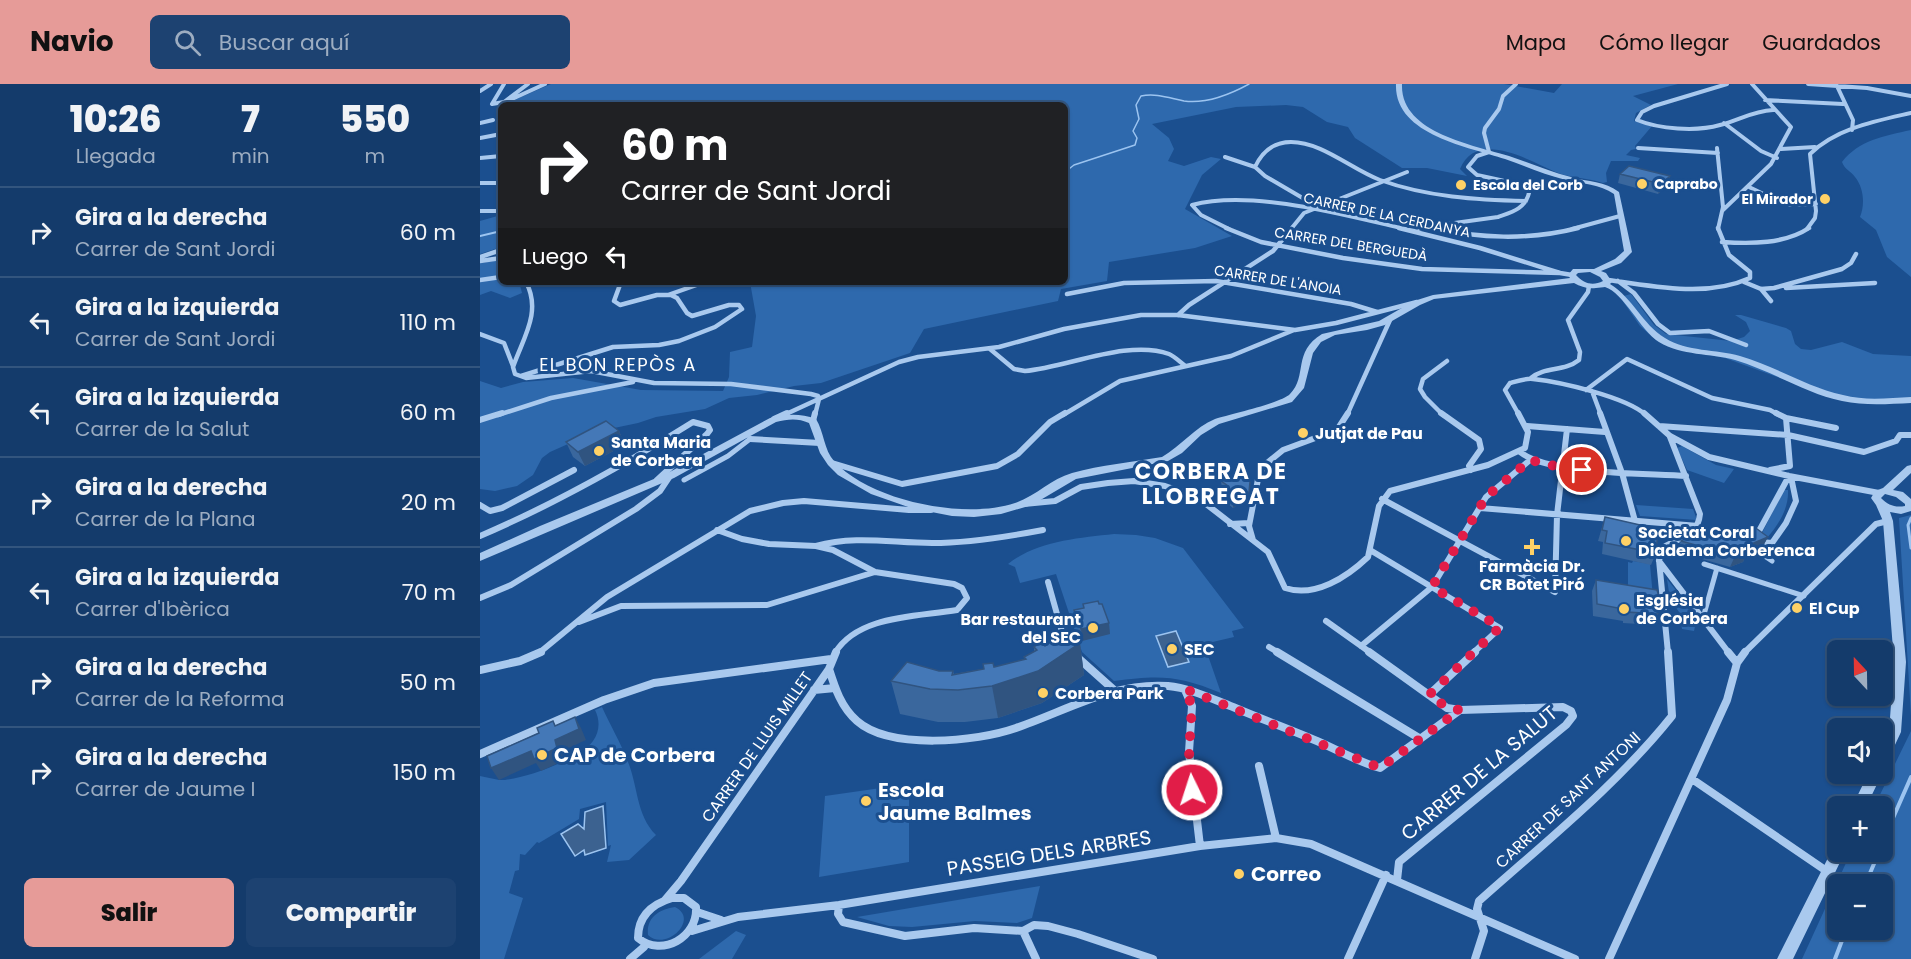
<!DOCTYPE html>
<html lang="es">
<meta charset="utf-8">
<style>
:root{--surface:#143b6b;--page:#1d4271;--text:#f1f3f6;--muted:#9dadc1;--line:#33557e;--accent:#e69b98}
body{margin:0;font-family:Poppins,sans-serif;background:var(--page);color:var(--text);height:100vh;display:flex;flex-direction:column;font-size:22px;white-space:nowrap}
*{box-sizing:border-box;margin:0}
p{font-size:20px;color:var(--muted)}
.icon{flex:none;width:33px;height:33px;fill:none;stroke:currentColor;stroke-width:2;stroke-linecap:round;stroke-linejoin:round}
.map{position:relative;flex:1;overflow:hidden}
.side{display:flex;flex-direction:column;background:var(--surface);width:480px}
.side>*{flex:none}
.hud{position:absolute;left:18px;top:18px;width:570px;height:183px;border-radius:9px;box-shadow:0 2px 4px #0004,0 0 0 2px var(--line);background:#202124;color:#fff;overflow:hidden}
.needle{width:39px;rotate:338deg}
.controls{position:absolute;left:1347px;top:556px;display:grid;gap:12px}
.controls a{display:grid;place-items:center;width:66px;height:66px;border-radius:9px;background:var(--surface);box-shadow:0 2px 4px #0004,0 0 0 2px var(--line);font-size:30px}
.pin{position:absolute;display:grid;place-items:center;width:51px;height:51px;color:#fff;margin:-26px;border:3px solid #fff;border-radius:50%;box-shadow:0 2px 6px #0007}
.me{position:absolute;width:66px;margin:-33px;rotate:356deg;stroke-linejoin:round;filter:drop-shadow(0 0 4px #0008)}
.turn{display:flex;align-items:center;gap:21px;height:126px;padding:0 24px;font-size:27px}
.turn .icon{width:78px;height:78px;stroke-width:2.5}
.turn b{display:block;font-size:42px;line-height:51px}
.then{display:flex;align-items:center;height:57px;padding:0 24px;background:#0003;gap:12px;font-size:22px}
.eta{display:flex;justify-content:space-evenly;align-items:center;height:102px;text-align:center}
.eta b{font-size:36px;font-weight:800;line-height:42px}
.primary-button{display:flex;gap:12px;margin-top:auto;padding:12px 24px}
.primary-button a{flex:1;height:69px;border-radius:9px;background:var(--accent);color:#111;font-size:24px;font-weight:800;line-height:69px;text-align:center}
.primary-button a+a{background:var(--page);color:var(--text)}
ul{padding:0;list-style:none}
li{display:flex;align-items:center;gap:18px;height:90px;padding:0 24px;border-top:2px solid var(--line)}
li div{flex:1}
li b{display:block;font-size:22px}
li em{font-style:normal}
header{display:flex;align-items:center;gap:36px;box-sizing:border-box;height:84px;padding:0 30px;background:var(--accent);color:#111}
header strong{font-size:28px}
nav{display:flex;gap:33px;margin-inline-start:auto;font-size:21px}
.search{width:420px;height:54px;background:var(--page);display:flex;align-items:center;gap:15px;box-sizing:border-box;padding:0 21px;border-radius:9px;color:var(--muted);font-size:22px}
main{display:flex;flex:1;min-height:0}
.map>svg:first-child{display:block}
</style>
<header>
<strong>Navio</strong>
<div class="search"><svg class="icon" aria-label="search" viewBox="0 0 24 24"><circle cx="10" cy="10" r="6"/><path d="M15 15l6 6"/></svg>Buscar aquí</div>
<nav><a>Mapa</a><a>Cómo llegar</a><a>Guardados</a></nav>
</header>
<main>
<section class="side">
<div class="eta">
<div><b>10:26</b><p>Llegada</p></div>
<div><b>7</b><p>min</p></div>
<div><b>550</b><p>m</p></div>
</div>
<ul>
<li><svg class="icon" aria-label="right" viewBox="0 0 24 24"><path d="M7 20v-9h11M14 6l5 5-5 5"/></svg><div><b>Gira a la derecha</b><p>Carrer de Sant Jordi</p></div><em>60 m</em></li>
<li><svg class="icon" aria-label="left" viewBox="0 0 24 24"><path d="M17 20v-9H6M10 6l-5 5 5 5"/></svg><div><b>Gira a la izquierda</b><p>Carrer de Sant Jordi</p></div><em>110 m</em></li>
<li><svg class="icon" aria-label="left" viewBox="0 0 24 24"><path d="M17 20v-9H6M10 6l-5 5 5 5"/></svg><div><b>Gira a la izquierda</b><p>Carrer de la Salut</p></div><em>60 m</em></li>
<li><svg class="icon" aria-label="right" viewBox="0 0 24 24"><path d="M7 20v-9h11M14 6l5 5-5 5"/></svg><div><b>Gira a la derecha</b><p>Carrer de la Plana</p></div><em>20 m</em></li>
<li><svg class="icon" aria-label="left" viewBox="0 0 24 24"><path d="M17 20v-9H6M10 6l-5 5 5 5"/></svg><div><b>Gira a la izquierda</b><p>Carrer d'Ibèrica</p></div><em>70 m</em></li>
<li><svg class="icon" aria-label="right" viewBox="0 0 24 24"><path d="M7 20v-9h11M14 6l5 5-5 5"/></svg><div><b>Gira a la derecha</b><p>Carrer de la Reforma</p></div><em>50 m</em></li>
<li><svg class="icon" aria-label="right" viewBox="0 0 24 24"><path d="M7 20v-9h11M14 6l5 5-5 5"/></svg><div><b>Gira a la derecha</b><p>Carrer de Jaume I</p></div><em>150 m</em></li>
</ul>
<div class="primary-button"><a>Salir</a><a>Compartir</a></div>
</section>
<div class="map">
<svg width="1431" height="875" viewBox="0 0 1431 875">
<rect width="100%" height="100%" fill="#1b4f8f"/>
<!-- green -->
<path fill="#2e69ad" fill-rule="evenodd" d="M71,0H1024L1074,9L1082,0H1198L1153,12L1171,21L1156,29L1154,37L1172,42L1155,62L1156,65L1151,66L1146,71L1160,74L1158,77H1131L1126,89L1127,98L1123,99C1108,94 1092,94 1078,89C1052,78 997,44 980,85L987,92L947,84H922L875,54L868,43L847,38L823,23L806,21L756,23L672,40L689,54L694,65L688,77L704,82L731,73L741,75L722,91L705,125L752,152L715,164L629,178L627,197L581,205L578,217L444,245L430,269L341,299L314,302L277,311L249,314L225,325L176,333L158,339L115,348L70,368L62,374L53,391L37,402L15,407L0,405V297L21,304L43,298L93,294L161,306L243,307L249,293L250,268L272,263L276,232L270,198H585V21H23Z
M1431,46V193L1407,173L1396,146L1380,133C1385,121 1384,104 1375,93C1371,87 1365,86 1362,78C1379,56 1404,52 1431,46Z
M21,131V163L0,170V137Z
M21,176V198L40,201L42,209L30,214L11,207L0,211V179Z
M1151,210L1174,241L1186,250L1251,257L1264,253L1270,247L1266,238L1255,231H1261L1306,244L1311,247L1315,260L1321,265L1331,266L1362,258L1393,270L1431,272V318L1361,316L1245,274L1189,263L1177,257L1160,242L1140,213Z
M1202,362L1236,381L1254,385L1244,399L1207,386L1197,364Z
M1304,406H1308C1309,425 1298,441 1287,454L1281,451Z
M1156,421L1213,425L1217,436L1160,432Z
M1431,431V632L1419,434Z
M634,450L656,451L675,454L703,464L764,544L752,547L754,553L724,560L741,609C698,591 679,591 634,597L602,568L576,490L540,499L535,483L528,480C557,457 598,454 634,450Z
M1153,477L1170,480L1173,514L1148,510V478L1152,479Z
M1187,495L1217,533L1214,547L1202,545L1199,528L1190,515Z
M122,623C130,641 141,659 148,678C158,702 156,731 176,751L149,776L127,778L131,761L128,762L126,718L100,725L99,735L59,759L57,758L45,771L40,770L39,786L35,787L29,809L43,814L24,875H0V692C6,693 13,695 19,696C41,697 100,675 113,657C120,647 120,636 115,626Z
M1431,647V875H1322L1371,768H1402V723H1394ZM1358,801H1402V846H1358Z
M429,700V778L339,793L345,712Z
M560,802L552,834L537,839L495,837L432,843L409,842L377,833Z
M195,823C220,835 186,868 168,851C166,833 180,825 195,823Z
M256,847L266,851L252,875H219Z"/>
<!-- water -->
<path fill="#3c6290" stroke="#9cc4f0" stroke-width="1.5" d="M696,547L709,578L688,583L676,552Z
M123,722L126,764L105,771L104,766L95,772L81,750L98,740L104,745L105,728Z"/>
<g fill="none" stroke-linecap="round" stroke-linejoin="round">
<!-- stream-far3 -->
<path stroke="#9cc4f0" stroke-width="1.5" d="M585,88L594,81L655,61L657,54L653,47L659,35L656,21L661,12C676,9 689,14 704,17C727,20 749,11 769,0"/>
<!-- stream-far2 -->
<path stroke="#9cc4f0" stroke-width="2" d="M0,152L21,147"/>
<!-- stream-far1 -->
<path stroke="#9cc4f0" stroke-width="3" d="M1431,434L1428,441L1431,464"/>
<!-- stream -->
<path stroke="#9cc4f0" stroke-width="4" d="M1402,759L1431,693
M1385,801L1399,768
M1355,875L1366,846"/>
<!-- pedestrian -->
<path stroke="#a9c9ee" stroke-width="5" d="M204,396L248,372L270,355
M1289,460L1286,473L1292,477
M1224,480L1324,512
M1223,534L1237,484"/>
<!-- minor-far3 -->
<path stroke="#a9c9ee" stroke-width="4" d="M24,0L12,20L24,18L48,0
M1247,0L1174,22L1162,28L1157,36C1179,45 1216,48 1240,41C1259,36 1273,27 1293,26
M1328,0L1387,4L1431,12
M1356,0L1373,36L1372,46
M0,7L11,0
M32,15L65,0
M1285,16L1363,20
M0,39L13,36
M1244,39L1281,67L1297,74
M0,54L21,50
M1158,64L1238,69
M1237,64L1243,123L1238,145
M1301,65L1335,63
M745,73L775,83L785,92L838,123
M0,74L21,72
M775,83C782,68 794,58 811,58C842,58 871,85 900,96C947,113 997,116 1046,117
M0,99H21
M1269,103L1306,121L1336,120
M1243,126L1291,80L1311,43L1272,0
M0,127H21
M949,144L954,145
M749,145L721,131L712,121C771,105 865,131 925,145
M811,145L824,129L927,88
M931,145L1018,133C1032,128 1045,125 1049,109L1043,101L997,91L988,83L997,72L1009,68L1004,49L1005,44L1019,25L1023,12L1036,0
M1092,145L1140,132
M1327,145L1335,134L1336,127L1330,70C1357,44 1396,37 1431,29"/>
<!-- minor-far2 -->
<path stroke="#a9c9ee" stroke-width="4.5" d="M746,144L781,158L863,174L942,185L1080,189
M919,144L1000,164L1080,189
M949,144C1000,154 1047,157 1098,144
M931,145L941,144
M1242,158C1271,160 1305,160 1329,144
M0,173L21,166
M0,177L21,174
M1080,189L1092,191
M0,196L21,193
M1128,196C1175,202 1226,214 1270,194V188L1249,171L1238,144
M1138,197L1154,209L1178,240L1190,249L1229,247L1266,261
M46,198C62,228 43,254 33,283L35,290L46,294L111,287L174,299L251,300L331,310L338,312L339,315
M1264,198L1281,205L1294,204L1362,185L1371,179L1376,170
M1306,204L1395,199
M1281,205L1291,217
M587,210L644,199L736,197L871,220L897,228
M188,211L225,198
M698,231L709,221L793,167L812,144
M0,250L24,259L33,282
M510,265L534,285L545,287C588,283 648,255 689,270C694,272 699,277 704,281
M41,292L133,263L179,261L199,257L235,243L262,225L259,221H249L212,232L207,229L197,214L191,211H177L140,221L134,217L141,198
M1051,294C1065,282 1084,288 1099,276L1100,268L1088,236L1108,208L1109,202
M1106,306L1147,275L1232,314L1290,326L1299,331
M1112,307L1121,331
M18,331L71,314L153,298
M304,331L419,278L438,273L519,263L584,245L661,231H698L815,246L856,239L937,218
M335,331L339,315
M583,331L640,297L751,272L814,246
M867,331L910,236
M963,331L945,313L940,305L943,295L967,277
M1039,331L1025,306L1030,299C1037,297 1046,294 1053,295C1081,298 1146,313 1166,331"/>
<!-- minor-far1 -->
<path stroke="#a9c9ee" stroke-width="6" d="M961,329L999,356L1001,365L989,382L991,386
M1120,329L1142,389L1155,437
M1164,329L1190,352L1229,373L1309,392L1399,409
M1296,329L1306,334L1356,344
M294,335L307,329
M0,336L22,329
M333,337L335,329
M1047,342L1125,348
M1179,342L1308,351L1384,368L1416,357L1420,351H1431
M270,355L340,359
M1040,368C1069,391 1166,389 1206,392
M352,379L422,400L517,382L538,370L570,338L585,329
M1290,386L1310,382L1306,334
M1309,392L1279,447L1277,453L1280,458L1292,459L1306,439L1316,417L1311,393
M902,415L1075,508L1077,431L1087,345
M544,420L575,417L601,403L628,399L654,397L685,402L717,413L788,468L805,504C835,514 867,493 888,473L899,422L910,407L1008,381L1045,364L1048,348L1038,329
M0,421L10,427L22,424L94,386
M1000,424L1218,442
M750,440L769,439
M237,446L262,455L289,460L336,462L353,466L395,488L474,500L482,504L487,514L477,526C437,533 378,531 355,569
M0,452C75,420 144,381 213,338L228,342L230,346L227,350L177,396
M773,456L769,442L779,390L787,379L803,366L857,346L868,329
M336,462C375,451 412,459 452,459C489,459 526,453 563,446
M890,466L1020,544L993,569
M1179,477L1249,569
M568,498L584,555
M0,514L31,501L156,425L180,407L190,392
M846,537L891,569
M99,538L141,522L287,521L395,488
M881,562L952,503L1006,413L1050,376
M789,563L799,569
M59,569L127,513L270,427L303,419L324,417L429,426H451
M1188,569L1179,476L1184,463C1200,453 1218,452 1220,430L1190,353
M1264,569L1396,440L1408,437"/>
<!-- minor -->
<path stroke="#a9c9ee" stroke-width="8" d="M797,568L939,654
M889,568L967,624L980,626L1083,623L1091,627L1093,632L1086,641L919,778L917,796
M1248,568L1257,579
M597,573L634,606
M349,585C355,604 361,623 377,637C410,666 496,658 536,644C586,627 633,598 688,602C710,604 732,615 753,623C781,635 809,645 837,657C858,666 878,678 900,684L980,626
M0,586L40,577L61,568
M334,606L355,604
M705,606L712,622L709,668L720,762
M949,611L995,568
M0,670L124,616L174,599L351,575
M779,682L796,754
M1212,695L1348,788
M192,814H204L216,823C218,853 182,874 158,854C158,832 172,820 192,814Z
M185,816L201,797L349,585L356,568
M359,821L358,830L363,838L425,852L494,844L543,847L554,841L568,842L598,850L673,875
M217,828L241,836
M212,847L258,833L359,821L720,762L796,754L831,760L1095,875
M543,847L556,875
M150,875L164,863
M868,875L906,791
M995,875L1004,847L997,825L999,817C1065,758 1137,701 1192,632L1188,568
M1129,875L1247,616L1257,579L1265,568"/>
<!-- tertiary -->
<path fill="#a9c9ee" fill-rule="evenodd" d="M916,0H922C920,49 994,61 1029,72C1050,79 1070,88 1091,93C1108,98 1125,97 1139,108L1152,168L1141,179L1121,187L1126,189L1132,198L1130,200C1153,214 1162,240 1185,254C1207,268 1236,265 1260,272C1295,282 1327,303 1363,311C1385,317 1409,314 1431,313V319C1408,320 1385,322 1362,317C1325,309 1292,287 1255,276C1230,269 1202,272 1179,258C1160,246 1144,209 1125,203C1123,203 1119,204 1116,204C1108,205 1101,203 1094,199L954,215L940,221L905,241L887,246L855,251L841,258L833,269L824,304L812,318L739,340L721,351L702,369L688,377L596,395L552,421L521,430L494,433L472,432L431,424L391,410L358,391L348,381L340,369L329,339C318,334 308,335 296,338L194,394L0,477V469L60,442L186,390L290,334C306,330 320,329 336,335C344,348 344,366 354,377C390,417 485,436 535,419C556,412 571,395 592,389C621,381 652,378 682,373C701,362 715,343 735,335C751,330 801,319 810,310C828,292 812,268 842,250L899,237L934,217L953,211L1090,194L1088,191L1093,185H1114L1135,175L1144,167L1134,110C1120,100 1102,100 1086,96C1065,91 1045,82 1025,75C989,63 914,51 916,0ZM1110,188L1120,193L1123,197C1113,202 1104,200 1096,191L1098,189Z
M1431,381V389L1413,406L1423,408L1431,415V427L1421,430L1410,428L1413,437L1426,578L1421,648L1407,678L1402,679V660L1409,648L1414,578L1403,437L1396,421L1391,414L1395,407L1403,404L1427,382ZM1405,410L1416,413L1425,420V422C1415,424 1408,421 1401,414Z
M1388,690H1402L1386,723H1372Z
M1358,762V768H1365L1313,875H1297L1353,764Z"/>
</g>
<!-- wall -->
<path fill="#3a679d" d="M1140,90L1190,92L1187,101L1178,110L1138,99Z
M139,347L145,361L105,382L93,373L86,358Z
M741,397L770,398L768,416L753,424L740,414V406L742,405Z
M1125,433L1176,469L1171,481L1122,470L1123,458L1118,457Z
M1230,449L1288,453L1282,464L1266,471L1263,478L1250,483L1197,468L1201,457Z
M1116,496L1178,530L1174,541L1143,539V537L1113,532L1112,507Z
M603,520H619L629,539L630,550L602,557L596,538L594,526L603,524Z
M600,559L604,591L562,619L518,634L485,638H458L420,630L411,597L459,587H473L474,590L514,583L545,575L544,573L554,568V563Z"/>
<!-- shaded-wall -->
<path fill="#305480" d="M1190,92L1187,101L1178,110L1181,100Z
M139,347L145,361L105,382L98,368Z
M770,398L768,416L753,424V417Z
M1288,453L1282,464L1266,471L1263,478L1250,483L1255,472L1262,464Z
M629,539L630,550L602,557L601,545Z
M600,559L604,591L562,619L518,634L512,602Z
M95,633L101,644L106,656L82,667L85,676L61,687L56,679L19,696L11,684L75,656V642L73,637L80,649Z"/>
<!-- building -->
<path fill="#4478b7" stroke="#305480" stroke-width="1.5" d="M1149,82L1190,92L1181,100L1140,90Z
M126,337L139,347L98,368L86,358Z
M758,389L770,398L769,408L753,417L740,406L748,402L741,397Z
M1125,433L1178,445L1176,469L1125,459L1127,447L1122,446Z
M1273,442L1288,453L1262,464L1268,466L1255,472L1201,457L1221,445L1230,449H1256Z
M1116,496L1177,506L1179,513L1178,530L1147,528L1148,526L1117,520Z
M618,517L619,520H622L629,539L601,545L594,526L604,524L603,520Z
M584,548L600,559L558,587L512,602L478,606L450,605L411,597L427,578L459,587H473L472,591L504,585L503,580L513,579L514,583L546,575L544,573L557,566L554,563L561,558L565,562Z
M95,633L99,645L75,656L77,664L54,675L51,667L11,684L7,672L59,649L57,644L73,637L75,642Z"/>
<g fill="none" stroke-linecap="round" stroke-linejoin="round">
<!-- route -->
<path stroke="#e11d48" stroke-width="10" stroke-dasharray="0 18" d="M712,706L709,668L712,622L705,605L900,684L980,626L968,624L949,611L1020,543L952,503L1006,413L1050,376L1083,384L1102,386"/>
</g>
<!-- markers -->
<g fill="#ffd166" stroke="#1b4f8f" stroke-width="2">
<circle cx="1162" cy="100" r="6"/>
<circle cx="981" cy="101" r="6"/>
<circle cx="1345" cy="115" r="6"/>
<circle cx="823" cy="349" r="6"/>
<circle cx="119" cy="367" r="6"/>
<circle cx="1146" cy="457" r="6"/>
<path d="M1049 454h6v6h6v6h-6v6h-6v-6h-6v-6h6z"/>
<circle cx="1317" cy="524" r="6"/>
<circle cx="1144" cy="525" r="6"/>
<circle cx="613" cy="544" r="6"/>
<circle cx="692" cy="565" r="6"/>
<circle cx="563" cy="609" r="6"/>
<circle cx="62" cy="671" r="6"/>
<circle cx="386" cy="717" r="6"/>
<circle cx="759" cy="790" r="6"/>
</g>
<g text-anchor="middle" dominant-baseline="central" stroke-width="6" stroke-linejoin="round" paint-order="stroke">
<!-- far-poi labels -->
<g font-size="14" font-weight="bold" fill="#fff" stroke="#1b4f8f" text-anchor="start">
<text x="1174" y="100">Caprabo</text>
<text x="993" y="101">Escola del Corb</text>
<text x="1333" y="115" text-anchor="end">El Mirador</text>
</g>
<!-- far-street labels -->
<g font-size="14" fill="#fff" stroke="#1b4f8f">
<text transform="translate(907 131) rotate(12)">CARRER DE LA CERDANYA</text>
<text transform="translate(871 160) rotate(9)">CARRER DEL BERGUEDÀ</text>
<text transform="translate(798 196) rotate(9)">CARRER DE L'ANOIA</text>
</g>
<!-- poi labels -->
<g font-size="16" font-weight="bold" fill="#fff" stroke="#1b4f8f" text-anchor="start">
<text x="835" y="349">Jutjat de Pau</text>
<text x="131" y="358">Santa Maria<tspan x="131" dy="18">de Corbera</tspan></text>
<text x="1158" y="448">Societat Coral<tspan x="1158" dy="18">Diadema Corberenca</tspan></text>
<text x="1052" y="482" text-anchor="middle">Farmàcia Dr.<tspan x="1052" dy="18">CR Botet Piró</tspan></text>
<text x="1156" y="516">Església<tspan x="1156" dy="18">de Corbera</tspan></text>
<text x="1329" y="524">El Cup</text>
<text x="601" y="535" text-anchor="end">Bar restaurant<tspan x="601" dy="18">del SEC</tspan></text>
<text x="704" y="565">SEC</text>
<text x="575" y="609">Corbera Park</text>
</g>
<!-- street labels -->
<g font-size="16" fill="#fff" stroke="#1b4f8f">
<text transform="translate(277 663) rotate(-55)">CARRER DE LLUIS MILLET</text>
<text transform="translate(1088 716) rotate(-43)">CARRER DE SANT ANTONI</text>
</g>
<!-- neighbourhood labels -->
<g font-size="18" letter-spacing="1.5" fill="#fff" stroke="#1b4f8f">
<text x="138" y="280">EL BON REPÒS A</text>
</g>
<!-- near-poi labels -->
<g font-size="20" font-weight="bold" fill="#fff" stroke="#1b4f8f" text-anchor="start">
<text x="74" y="671">CAP de Corbera</text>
<text x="398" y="706">Escola<tspan x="398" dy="23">Jaume Balmes</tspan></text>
<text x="771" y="790">Correo</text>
</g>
<!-- near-street labels -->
<g font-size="20" fill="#fff" stroke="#1b4f8f">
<text transform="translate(999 689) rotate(-40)">CARRER DE LA SALUT</text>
<text transform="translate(569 769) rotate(-9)">PASSEIG DELS ARBRES</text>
</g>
<!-- district labels -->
<g font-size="22" font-weight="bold" letter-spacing="1.5" fill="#fff" stroke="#1b4f8f">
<text x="731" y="387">CORBERA DE<tspan x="731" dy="25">LLOBREGAT</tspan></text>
</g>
</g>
</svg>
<div class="controls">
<a><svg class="needle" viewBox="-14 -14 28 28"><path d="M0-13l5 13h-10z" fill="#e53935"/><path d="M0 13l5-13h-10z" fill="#9dadc1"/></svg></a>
<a><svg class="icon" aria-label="sound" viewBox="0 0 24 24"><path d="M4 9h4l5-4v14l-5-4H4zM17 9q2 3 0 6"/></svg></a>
<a>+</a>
<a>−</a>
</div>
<div class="pin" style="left:1102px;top:386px;background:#d93025"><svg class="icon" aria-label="arrive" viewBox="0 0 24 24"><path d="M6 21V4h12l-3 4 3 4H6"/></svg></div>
<svg class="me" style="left:712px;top:706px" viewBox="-20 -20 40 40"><circle r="17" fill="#e11d48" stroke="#fff" stroke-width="3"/><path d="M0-11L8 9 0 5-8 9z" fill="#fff"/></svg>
<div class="hud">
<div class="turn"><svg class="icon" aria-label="right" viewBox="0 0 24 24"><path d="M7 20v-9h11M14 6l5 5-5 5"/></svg><div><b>60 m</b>Carrer de Sant Jordi</div></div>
<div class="then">Luego<svg class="icon" aria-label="left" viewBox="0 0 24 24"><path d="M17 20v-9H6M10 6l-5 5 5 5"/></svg></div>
</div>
</div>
</main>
